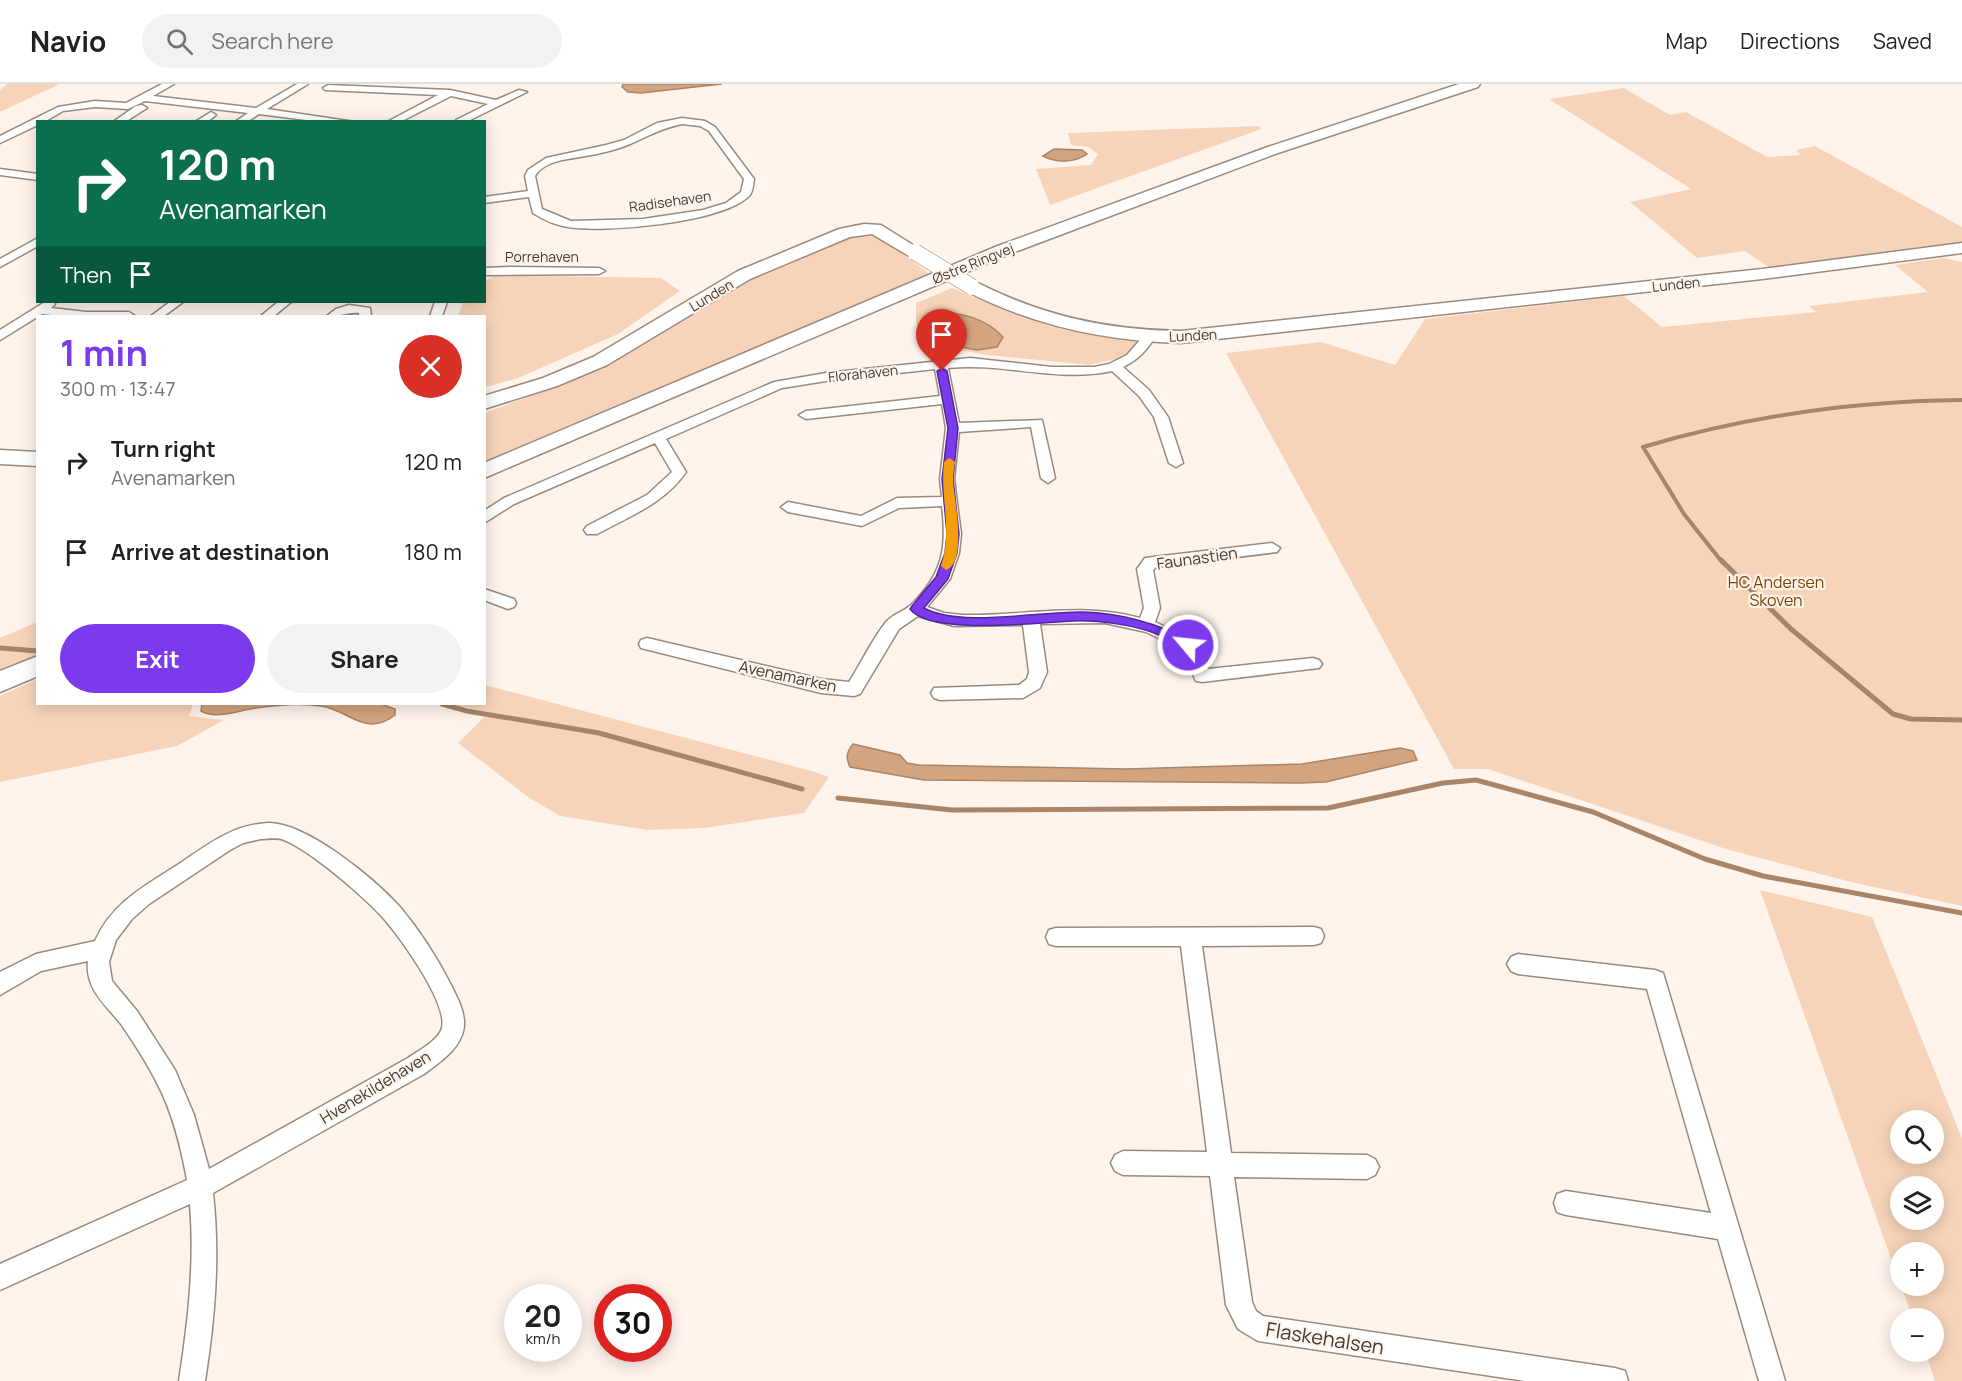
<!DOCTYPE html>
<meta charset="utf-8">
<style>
:root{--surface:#fff;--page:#f2f2f2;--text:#202124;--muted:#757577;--line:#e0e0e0;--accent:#7c3aed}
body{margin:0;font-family:Manrope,sans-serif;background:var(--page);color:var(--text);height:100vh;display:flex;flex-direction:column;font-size:22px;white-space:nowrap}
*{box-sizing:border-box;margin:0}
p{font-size:20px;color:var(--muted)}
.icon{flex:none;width:33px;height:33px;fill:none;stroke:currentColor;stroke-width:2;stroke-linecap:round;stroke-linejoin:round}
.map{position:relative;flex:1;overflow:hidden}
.details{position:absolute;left:36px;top:231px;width:450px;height:390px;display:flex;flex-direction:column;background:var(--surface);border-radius:0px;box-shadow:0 3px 15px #0003}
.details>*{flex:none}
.guide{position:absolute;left:36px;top:36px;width:450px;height:183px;border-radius:0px;box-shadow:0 3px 15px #0003;background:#0b6e4f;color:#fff;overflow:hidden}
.tools{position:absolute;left:1890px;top:1026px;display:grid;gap:12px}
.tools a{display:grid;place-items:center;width:54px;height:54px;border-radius:50%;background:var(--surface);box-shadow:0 3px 15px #0003;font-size:30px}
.speed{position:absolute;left:504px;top:1200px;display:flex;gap:12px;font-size:30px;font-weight:700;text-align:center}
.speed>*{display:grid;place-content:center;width:78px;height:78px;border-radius:50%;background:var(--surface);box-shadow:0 3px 15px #0003;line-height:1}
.speed small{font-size:15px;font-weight:400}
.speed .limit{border:9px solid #d22;background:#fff;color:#111}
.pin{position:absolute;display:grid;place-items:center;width:51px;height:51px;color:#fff;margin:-62px -26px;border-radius:50% 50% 50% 0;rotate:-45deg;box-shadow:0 0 6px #0007}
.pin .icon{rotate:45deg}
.me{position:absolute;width:66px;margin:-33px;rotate:298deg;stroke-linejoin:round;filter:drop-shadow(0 0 4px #0008)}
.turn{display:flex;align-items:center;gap:21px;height:126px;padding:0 24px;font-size:27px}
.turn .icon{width:78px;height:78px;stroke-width:2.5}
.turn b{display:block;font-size:42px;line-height:51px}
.then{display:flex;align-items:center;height:57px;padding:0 24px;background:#0003;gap:12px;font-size:22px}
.round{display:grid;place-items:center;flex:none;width:63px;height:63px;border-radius:32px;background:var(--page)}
.overview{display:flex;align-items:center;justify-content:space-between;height:102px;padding:0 24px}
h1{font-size:36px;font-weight:700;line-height:45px;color:var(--accent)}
.action{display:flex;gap:12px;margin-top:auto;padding:12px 24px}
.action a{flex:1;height:69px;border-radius:36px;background:var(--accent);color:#fff;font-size:24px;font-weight:700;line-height:69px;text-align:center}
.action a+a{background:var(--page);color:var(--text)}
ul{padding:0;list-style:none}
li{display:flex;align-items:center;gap:18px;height:90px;padding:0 24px}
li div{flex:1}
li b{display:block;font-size:22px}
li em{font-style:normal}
header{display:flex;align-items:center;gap:36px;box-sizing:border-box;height:84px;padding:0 30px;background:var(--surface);border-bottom:2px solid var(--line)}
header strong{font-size:28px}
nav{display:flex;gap:33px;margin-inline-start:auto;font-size:21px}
.search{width:420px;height:54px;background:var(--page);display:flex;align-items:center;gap:15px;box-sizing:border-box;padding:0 21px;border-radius:33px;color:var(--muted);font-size:22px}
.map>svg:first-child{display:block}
</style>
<header>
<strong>Navio</strong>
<div class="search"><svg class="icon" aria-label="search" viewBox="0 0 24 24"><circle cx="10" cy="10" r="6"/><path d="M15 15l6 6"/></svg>Search here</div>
<nav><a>Map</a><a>Directions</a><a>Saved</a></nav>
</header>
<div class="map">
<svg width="1962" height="1297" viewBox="0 0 1962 1297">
<rect width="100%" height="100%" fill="#fef4ec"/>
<!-- green -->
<path fill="#f7d4b9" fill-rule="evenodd" d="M7,0H60L0,28V6Z
M1624,4L1670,31L1686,28L1767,73L1801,71L1796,66L1815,62L1962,143V158L1770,184L1745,167L1697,174L1630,118L1691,105L1549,15Z
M1259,42L1261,45L1256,47L1050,121L1036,85L1091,81L1098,70L1088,63L1071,61L1068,49Z
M850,152H879L931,191L485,379V329L566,298L618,273L749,192Z
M1944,174L1962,178V822L1851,798L1726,765L1488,685H1454L1226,269L1321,258L1395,281L1425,235L1624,212L1662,243L1816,228L1809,222L1928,208L1895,181Z
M497,191L661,194L680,207L618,250L516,295L485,303L484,232H458L463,218H484L485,197Z
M952,204C1017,232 1066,249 1137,257L1135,265L1120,274L1089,281L987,271L924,260L916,237V219Z
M37,538V572L0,588V554Z
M37,595L38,620H193L189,632L224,636L177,662L0,698V612Z
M485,601L812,687L829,693L804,729L705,744L648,746L560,732L528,713L458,659L489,628L450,620H484Z
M1760,806L1872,833L1962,1054V1297H1935L1925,1268H1934V1234H1913L1901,1202H1934V1168H1900V1200ZM1900,1036H1934V1070H1900ZM1900,1102H1934V1136H1900Z"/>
<!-- water -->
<path fill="#d4a47e" stroke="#a88468" stroke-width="1.5" d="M623,0H722L641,9L628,8L622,3Z
M1054,65L1082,66L1087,70C1075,79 1056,79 1043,72Z
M937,227C962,230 985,233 1003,253L997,263L977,266L933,258L921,245L925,234Z
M202,620H381L395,625V631C366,654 349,626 321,622C301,619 276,621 256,624C239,626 217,636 201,627Z
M853,660L900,671L907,679L919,681L1126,685L1302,680L1400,664L1413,667L1417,676L1326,698L1299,699L924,696L850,683C845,673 847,668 853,660Z"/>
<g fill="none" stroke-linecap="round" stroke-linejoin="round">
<!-- stream-far1 -->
<path stroke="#a88468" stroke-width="4" d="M1722,478L1684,430L1643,363C1748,332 1853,317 1962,316"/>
<!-- stream -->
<path stroke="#a88468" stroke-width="5" d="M1721,476L1791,545L1893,630L1911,635L1962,636
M0,564L38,567
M442,620L467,627L599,649L802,705
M838,714L952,726L1328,724L1443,699L1476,696L1593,728L1705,775L1763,792L1962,829"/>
<defs>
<path id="street" d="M162,0H174L153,12L256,24L297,0H308L267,25L355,38H322L259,30L247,38H235L248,29L145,17L128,25L95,23L63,27L44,38H38V41L0,59V52L58,23L95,17L126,19Z
M328,1L450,6L496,16L519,6L527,8L466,38L456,36L488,20L451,12L400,38H387L438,11L325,6L323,4Z
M136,22L142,21L147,24L125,38H113Z
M211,28L216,31L207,38H195Z
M682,34L705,37L715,43L754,95C753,101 753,108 749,112C722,139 605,149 568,143C555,141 544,136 533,129L529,113L484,119V113L528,107L525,92L528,86L546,74L606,61L624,56L657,39ZM682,40L700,42L709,47L744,95L741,108L726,119L703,126L643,135L571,137L542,125L535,92C540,83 553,78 562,76C585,72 609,69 630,60C649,52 661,44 682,40Z
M0,85L38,90V96L0,91Z
M38,154V162L0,183V175Z
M510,183L599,184L605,187L599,190L484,191V184Z
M45,218H53L55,220L51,224L86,228H129L135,232H61L42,230L0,256V246Z
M170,218H183L164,232H151Z
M278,218H291L274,232H261Z
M435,218H447L442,232H430Z
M349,221L370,224L371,232H359V229C348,228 338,233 327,232L336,225Z
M1150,248L1156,252C1146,267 1139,275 1123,283L1149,306L1168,333L1183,379L1176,383L1169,379L1154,333L1139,312L1112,287C1057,299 1003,278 948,284L959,339L1042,336L1055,394L1048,399L1041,394L1031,343L959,348L954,395L961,450L959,469L950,495L927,523L944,529L963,531C1022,532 1082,518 1140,534L1144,524L1137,485L1145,474L1272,459L1280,464L1277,468L1156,483L1153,486L1160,524L1155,538L1193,556L1208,585L1313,574L1319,576L1322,580L1319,584L1202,598L1196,597L1181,565L1146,548L1105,539L1040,540L1047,588L1040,604L1023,614L940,616L934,614L931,609L934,604L1019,601L1027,595L1029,588L1023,541L954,542L918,532L899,545L860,610L854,612L821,609L641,564L639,560L641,556L647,554L821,595L849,598C861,579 872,556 886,538C893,530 905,527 912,520C943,489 947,464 942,422L899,424L862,442L788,428L781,423L788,418L861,432L897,414L942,413L940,395L946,344L942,320L806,335L799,331L806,327L940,312L935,285L826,297L782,304L666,355L686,388C665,419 630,432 597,450H587L584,446L587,442L647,411L672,388L655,359L514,420L484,439V427L504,414L774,298L826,289L970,274L1052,283H1094L1109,280L1127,271L1146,249Z
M484,505L514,515L516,519L514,523L508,525L484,516Z
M268,739C306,738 375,795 400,823C420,847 438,875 452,903C458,915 465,929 464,942C462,964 440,978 424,990L213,1109C220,1173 215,1234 205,1297H179C188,1238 195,1180 190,1120L0,1206V1180L187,1096C181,1063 173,1029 157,999C147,979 134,959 121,940C105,920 85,905 88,877L41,887L0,911V888L36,870L95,857C113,817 147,801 182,778C210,759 233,741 268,739ZM261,755C268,755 277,753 284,756C310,766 366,814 385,836C401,855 448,919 442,944C438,957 418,967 408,974L209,1085L194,1031L175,986L137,927L112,897L109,878L116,856L132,835L149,820L230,766L243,759Z
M1314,843L1321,845L1324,852L1321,859L1314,861L1202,862L1231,1069L1367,1071L1375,1075L1379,1083L1375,1091L1367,1095L1234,1093L1252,1218L1256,1227L1263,1232L1615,1284L1625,1287L1628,1297H1525L1258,1257L1238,1245L1226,1221L1210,1092L1123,1091L1115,1087L1111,1079L1115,1071L1123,1067L1207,1068L1181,862H1056L1049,860L1046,853L1049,846L1056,844Z
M1518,870L1655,886L1663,889L1785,1297H1759L1718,1155L1566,1131L1557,1128L1554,1119L1557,1110L1566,1107L1711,1129L1647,905L1518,890L1511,887L1507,880L1511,873Z"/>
<path id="secondary" d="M1459,0H1480L1478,3L1275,70L1007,171L484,394V379L995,163L1265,64Z
M864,140L881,141L924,168L921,172H909L872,150L850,153L750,195L607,281L557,302L484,325V312L543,294L593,273L738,187L839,145Z
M1962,159V169L1762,195L1181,259C1105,257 1034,242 966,207L963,203L966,199H978C1043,232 1108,246 1181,247L1762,185Z
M0,366L38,368V382L0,380Z
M38,572V592L0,608V587Z"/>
</defs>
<!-- street casing -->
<use href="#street" stroke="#9a8a7e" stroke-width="3"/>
<!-- secondary casing -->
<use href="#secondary" stroke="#9a8a7e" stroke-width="3"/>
<!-- street -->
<use href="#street" fill="#fff" fill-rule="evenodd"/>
<!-- secondary -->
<use href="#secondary" fill="#fff" fill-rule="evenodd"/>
<defs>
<path id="secondary-bridge" d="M915,168L972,203"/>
</defs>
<!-- secondary-bridge casing -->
<use href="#secondary-bridge" stroke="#9a8a7e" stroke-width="17" stroke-linecap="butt"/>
<!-- secondary-bridge -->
<use href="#secondary-bridge" stroke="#fff" stroke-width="16"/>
</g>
<!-- route -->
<path fill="#7c3aed" stroke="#51269a" stroke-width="1.5" d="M942,284L947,287L958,344L953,395L959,450L957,469L948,495L924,524C960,544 1041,527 1083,528C1122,529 1159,540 1193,558L1195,561L1193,564C1182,568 1170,555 1159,551C1136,541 1098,536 1073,537C1040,538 930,552 910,525L912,522L936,493L945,469L947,450L942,395L948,344L937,287Z"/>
<!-- slow -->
<path fill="#f59e0b" d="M949,374L955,378C954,384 953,390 953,397C954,414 968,479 946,486L941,482C953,448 940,413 944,378Z"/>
<g text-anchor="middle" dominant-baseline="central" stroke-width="4.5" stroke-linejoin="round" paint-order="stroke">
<!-- far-street labels -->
<g font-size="14" fill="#423b36" stroke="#fef4ec">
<text transform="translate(670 117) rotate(-8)">Radisehaven</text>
<text x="542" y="172">Porrehaven</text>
<text transform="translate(973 179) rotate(-22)">Østre Ringvej</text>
<text transform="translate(1676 200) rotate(-6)">Lunden</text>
<text transform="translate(711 211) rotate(-31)">Lunden</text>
<text transform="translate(1193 251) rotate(-3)">Lunden</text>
<text transform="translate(863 289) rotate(-6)">Florahaven</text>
</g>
<!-- street labels -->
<g font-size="16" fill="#423b36" stroke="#fef4ec">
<text transform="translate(1197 474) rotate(-8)">Faunastien</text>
<text transform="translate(788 592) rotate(12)">Avenamarken</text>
<text transform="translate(375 1003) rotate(-31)">Hvenekildehaven</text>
</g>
<!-- park labels -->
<g font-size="16" fill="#7f4400" stroke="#fef4ec">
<text x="1776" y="498">HC Andersen<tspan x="1776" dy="18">Skoven</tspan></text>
</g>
<!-- near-street labels -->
<g font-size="20" fill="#423b36" stroke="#fef4ec">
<text transform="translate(1325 1254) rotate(9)">Flaskehalsen</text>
</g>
</g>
</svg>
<div class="tools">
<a><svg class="icon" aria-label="search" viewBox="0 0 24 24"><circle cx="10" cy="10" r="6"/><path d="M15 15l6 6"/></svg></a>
<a><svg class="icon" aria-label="layers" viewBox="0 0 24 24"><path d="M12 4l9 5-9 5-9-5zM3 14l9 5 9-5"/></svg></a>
<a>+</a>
<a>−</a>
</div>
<div class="speed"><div>20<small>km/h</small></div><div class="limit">30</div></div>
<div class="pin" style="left:942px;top:287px;background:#d93025"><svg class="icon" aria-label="arrive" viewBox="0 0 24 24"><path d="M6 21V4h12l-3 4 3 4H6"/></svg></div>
<svg class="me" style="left:1188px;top:561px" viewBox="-20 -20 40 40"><circle r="17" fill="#7c3aed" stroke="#fff" stroke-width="3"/><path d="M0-11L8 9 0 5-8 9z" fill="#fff"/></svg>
<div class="guide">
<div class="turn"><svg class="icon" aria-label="right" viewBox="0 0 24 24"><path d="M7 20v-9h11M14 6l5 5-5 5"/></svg><div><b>120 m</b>Avenamarken</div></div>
<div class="then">Then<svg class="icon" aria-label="arrive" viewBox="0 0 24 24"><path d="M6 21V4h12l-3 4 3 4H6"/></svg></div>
</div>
<section class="details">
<div class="overview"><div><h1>1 min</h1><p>300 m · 13:47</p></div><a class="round" style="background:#d93025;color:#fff"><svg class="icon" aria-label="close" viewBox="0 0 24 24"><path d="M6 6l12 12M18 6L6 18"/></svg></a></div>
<ul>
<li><svg class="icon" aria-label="right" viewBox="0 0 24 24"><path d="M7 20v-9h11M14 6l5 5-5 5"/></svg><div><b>Turn right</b><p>Avenamarken</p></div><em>120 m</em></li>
<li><svg class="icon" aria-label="arrive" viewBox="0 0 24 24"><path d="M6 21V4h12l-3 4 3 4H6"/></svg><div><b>Arrive at destination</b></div><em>180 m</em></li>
</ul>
<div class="action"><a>Exit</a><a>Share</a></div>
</section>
</div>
